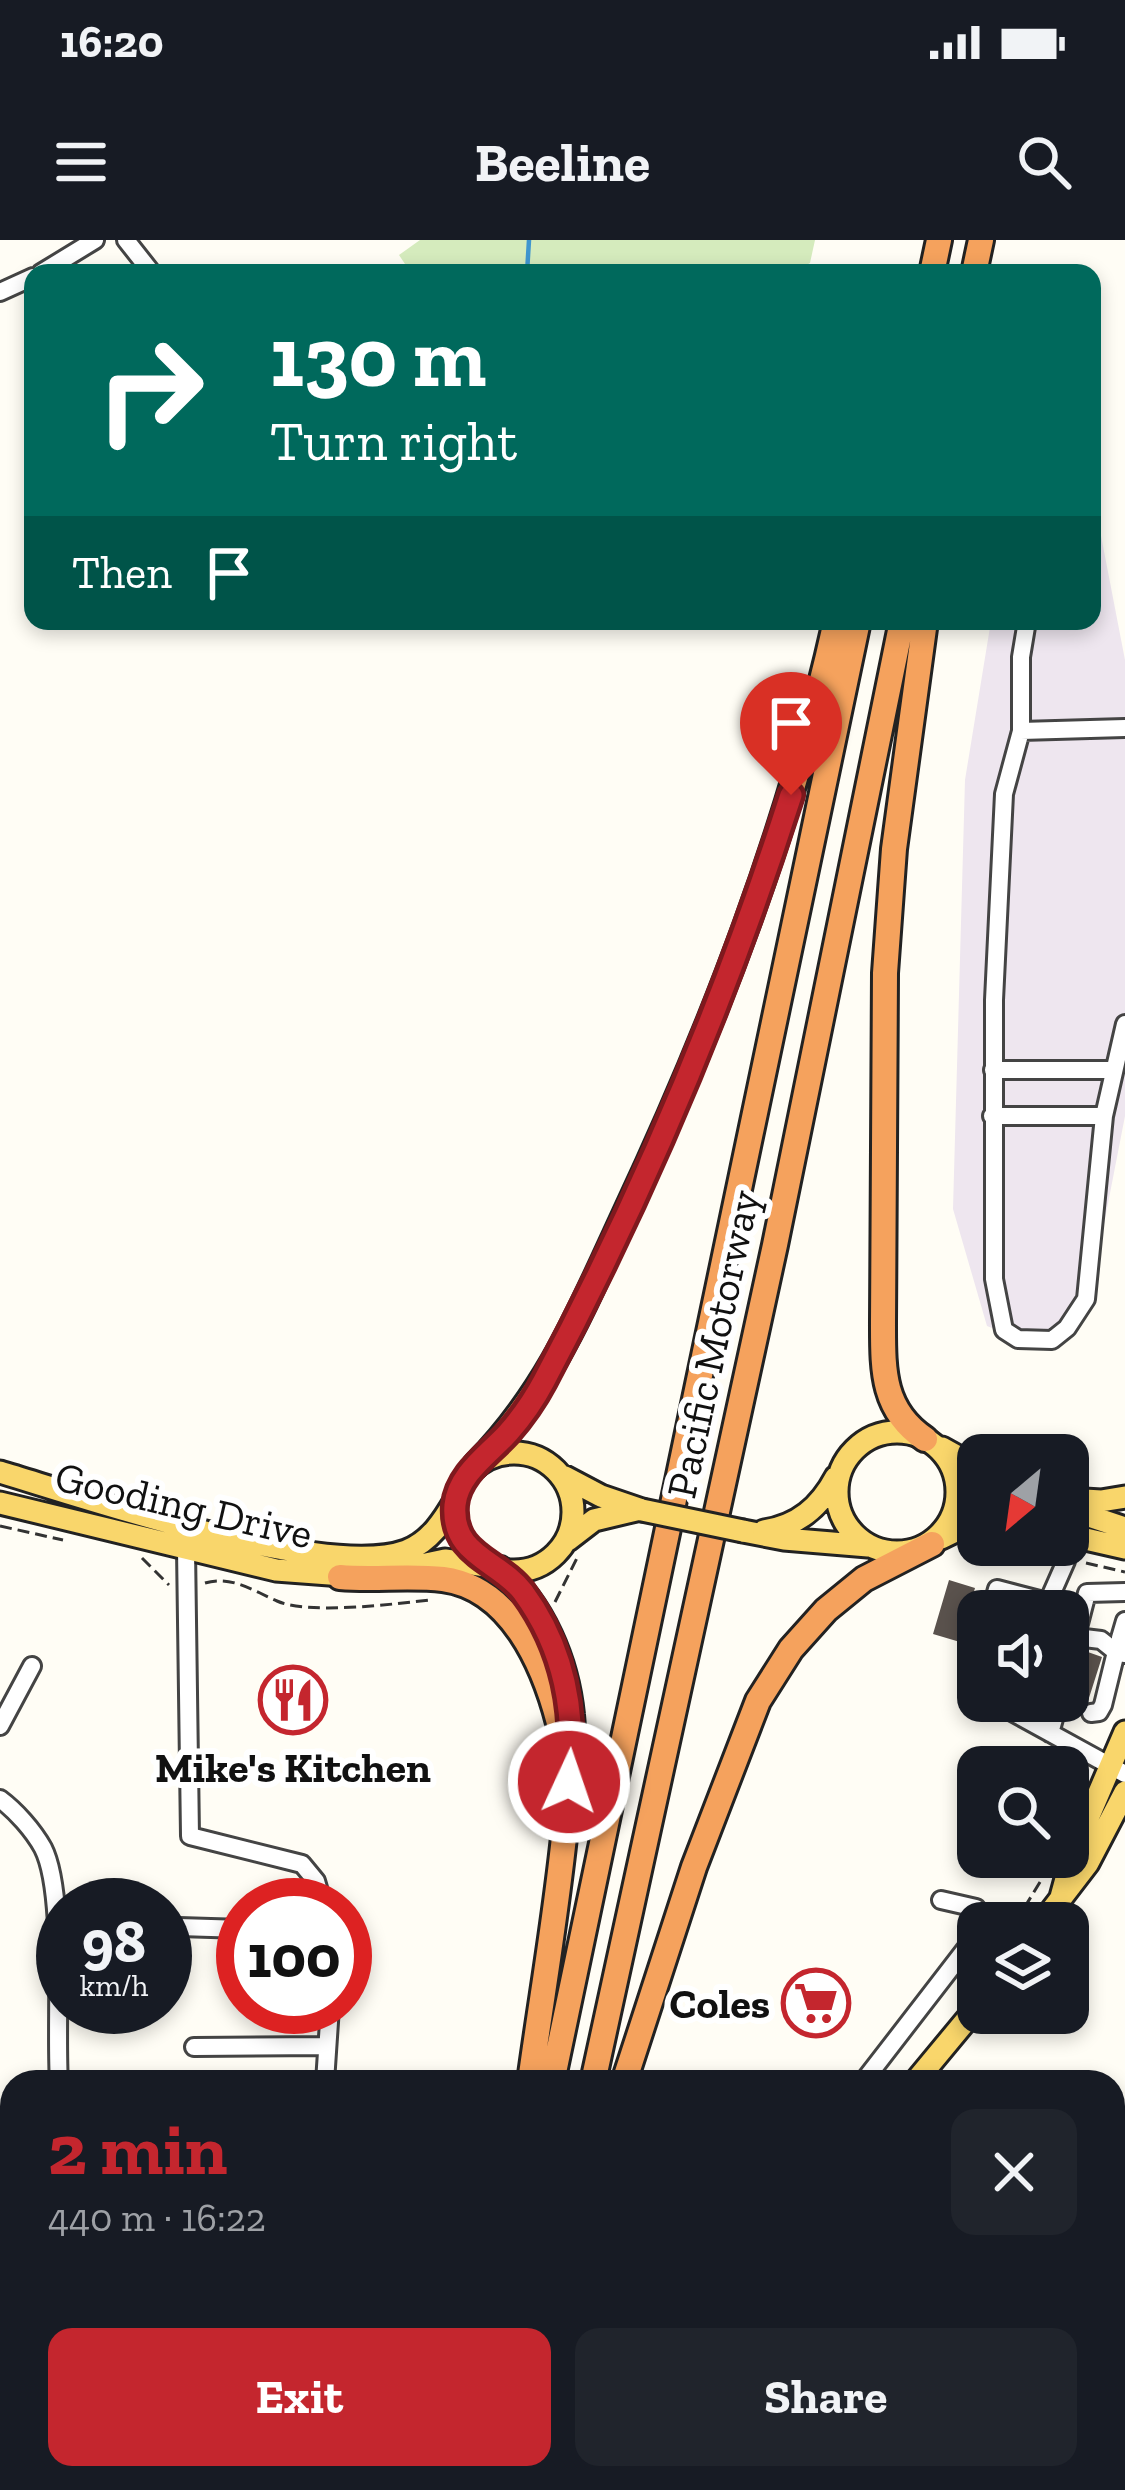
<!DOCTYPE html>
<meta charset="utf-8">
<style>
:root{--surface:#171b24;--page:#20242c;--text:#f1f3f6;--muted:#9ea1a6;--accent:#c4262e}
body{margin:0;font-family:"Zilla Slab",serif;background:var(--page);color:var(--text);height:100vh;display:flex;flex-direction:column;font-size:45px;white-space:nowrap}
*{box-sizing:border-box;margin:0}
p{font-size:39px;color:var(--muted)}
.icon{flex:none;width:66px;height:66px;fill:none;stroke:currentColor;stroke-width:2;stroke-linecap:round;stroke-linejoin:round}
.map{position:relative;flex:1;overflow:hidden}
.details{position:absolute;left:0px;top:1830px;width:1125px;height:420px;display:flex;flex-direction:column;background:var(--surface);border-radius:36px 36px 0 0;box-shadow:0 6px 18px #0003}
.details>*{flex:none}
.top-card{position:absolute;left:24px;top:24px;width:1077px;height:366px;border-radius:24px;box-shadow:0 6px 18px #0003;background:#00695c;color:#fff;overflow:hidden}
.needle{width:78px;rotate:209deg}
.tools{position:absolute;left:957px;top:1194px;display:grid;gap:24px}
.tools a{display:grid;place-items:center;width:132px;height:132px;border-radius:24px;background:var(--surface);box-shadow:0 6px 18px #0003;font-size:60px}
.speed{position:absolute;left:36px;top:1638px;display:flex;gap:24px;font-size:60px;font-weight:700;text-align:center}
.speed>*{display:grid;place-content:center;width:156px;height:156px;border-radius:50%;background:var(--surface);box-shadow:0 6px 18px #0003;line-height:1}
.speed small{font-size:30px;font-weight:400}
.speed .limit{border:18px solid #d22;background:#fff;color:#111}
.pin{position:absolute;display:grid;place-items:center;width:102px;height:102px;color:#fff;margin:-123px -51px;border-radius:50% 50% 50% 0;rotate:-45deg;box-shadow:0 0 12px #0007}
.pin .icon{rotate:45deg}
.me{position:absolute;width:132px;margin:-66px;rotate:3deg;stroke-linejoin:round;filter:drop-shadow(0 0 9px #0008)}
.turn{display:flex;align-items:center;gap:42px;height:252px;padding:0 48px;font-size:54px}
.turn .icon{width:156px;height:156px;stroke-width:2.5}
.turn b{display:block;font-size:84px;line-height:102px}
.then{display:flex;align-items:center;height:114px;padding:0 48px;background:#0003;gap:24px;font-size:45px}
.round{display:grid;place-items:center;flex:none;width:126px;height:126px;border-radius:24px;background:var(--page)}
.headline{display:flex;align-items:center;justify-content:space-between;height:204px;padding:0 48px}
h1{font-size:72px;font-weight:700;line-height:90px;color:var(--accent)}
.action{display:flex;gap:24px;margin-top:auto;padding:24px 48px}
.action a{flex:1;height:138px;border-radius:24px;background:var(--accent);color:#fff;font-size:48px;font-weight:700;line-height:138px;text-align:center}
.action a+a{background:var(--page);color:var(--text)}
.status{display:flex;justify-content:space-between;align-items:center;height:84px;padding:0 60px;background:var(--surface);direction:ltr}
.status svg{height:33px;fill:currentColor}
header{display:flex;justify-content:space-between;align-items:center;height:156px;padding:0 48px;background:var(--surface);font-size:54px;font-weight:700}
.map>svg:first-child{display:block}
</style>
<div class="status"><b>16:20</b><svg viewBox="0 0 49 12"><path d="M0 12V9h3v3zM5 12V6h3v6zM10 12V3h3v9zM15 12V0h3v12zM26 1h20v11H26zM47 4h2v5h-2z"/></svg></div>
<header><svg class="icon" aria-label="menu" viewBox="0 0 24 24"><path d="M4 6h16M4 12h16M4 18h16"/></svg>Beeline<svg class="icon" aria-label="search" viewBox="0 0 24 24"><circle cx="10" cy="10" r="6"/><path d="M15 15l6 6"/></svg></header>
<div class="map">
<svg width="1125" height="2250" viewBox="0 0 1125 2250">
<rect width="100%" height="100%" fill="#fffdf5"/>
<!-- industrial -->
<path fill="#eee6ef" d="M1092,249L1125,420V876L1091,1051L1035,1105L987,1086L953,969L965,540L991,381H1092Z"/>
<!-- green -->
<path fill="#d5ebbd" d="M420,0H815L810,23L792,33H411L399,15Z"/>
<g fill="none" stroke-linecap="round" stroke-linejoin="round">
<!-- stream -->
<path stroke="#3f96cf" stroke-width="4.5" d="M527,33L529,0"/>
</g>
<!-- building -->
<path fill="#5a524d" d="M949,1340L975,1348L960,1402L933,1394Z
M1085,1411L1102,1417L1088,1461L1072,1456Z"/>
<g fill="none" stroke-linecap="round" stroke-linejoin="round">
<defs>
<path id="minor" d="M126,0L152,33
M41,33L95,0
M0,52L33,37
M1027,381L1021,417V491L1004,554L994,760V1039L1004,1090L1018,1099L1052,1100L1067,1088L1086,1059L1104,876L1125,784
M1021,491L1125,488
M993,830H1114
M992,876H1104
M186,1309L190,1596L302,1624L316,1641L323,1665
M991,1371L997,1349L1047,1362
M1044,1371L1066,1321L1071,1295
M1076,1397L1101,1400L1116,1412L1103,1465L1099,1472L1091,1473
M1124,1414L1120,1398L1125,1381
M1068,1426L1087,1353L1125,1352
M1007,1461L1003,1467L1125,1534
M0,1486L32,1426
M1050,1493L1059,1461
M0,1559C16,1571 33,1590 43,1608C66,1653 55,1785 59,1842
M941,1660L976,1668L981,1683
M179,1687L243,1689
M194,1807L327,1806
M325,1842L330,1767
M863,1842L978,1693
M0,1976L12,1966
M1113,2082L1125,2072
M36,2250L39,2238
M931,2250L941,2238"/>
<path id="major" d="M837 1252a60 60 0 1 1 120 0a60 60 0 1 1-120 0Z
M942,1208L978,1228
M455 1272a59 59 0 1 1 118 0a59 59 0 1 1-118 0Z
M0,1232C87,1258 326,1340 406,1311C430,1302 444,1280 456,1259
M565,1237L601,1256L642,1270
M1068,1259L1101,1261L1125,1257
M0,1263L276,1330L356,1336
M1068,1269L1125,1288
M743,1291L784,1299L868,1306
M764,1291C798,1286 820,1267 836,1237
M1068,1295L1125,1308
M941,1298L978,1280
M568,1300L594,1280L636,1270
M393,1331L445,1320L493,1327
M1061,1657L1073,1613L1125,1492
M1042,1683L1088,1623L1125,1552
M915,1842L978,1766
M588,2250L595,2238"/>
<path id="highway" d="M932,33L939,0
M974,33L981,0
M925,1199C882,1170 883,1130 883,1083L885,733L894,609L925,381
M476,1225C549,1151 582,1068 625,975C715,783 790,588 836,381
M500,1329C542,1364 566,1422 571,1475C575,1509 569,1543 566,1577C558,1665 542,1754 530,1842
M340,1337C374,1340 409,1335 443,1339C511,1348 544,1425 559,1483
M552,1842L858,381
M593,1842L775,1005L902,381
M624,1842L694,1627L758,1461L791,1409L826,1370L864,1339L932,1304
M468,2250L470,2238
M513,2250L515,2238"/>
</defs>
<!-- minor casing -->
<use href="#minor" stroke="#444" stroke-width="22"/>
<!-- major casing -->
<use href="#major" stroke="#222" stroke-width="27"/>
<!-- highway casing -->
<use href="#highway" stroke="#222" stroke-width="30"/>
<!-- path -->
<path stroke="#333" stroke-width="3" stroke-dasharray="12 6" stroke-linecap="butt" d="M0,1286L63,1300
M1027,1305L1047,1314
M142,1318L169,1345
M1086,1323L1125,1332
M205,1343C231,1335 254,1351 277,1361C308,1375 394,1364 430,1360
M555,1362L577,1318
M1015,1683L1048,1629
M964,1751L978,1733
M888,1842L897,1832
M0,2121L12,2139
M612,2250L619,2238"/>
<!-- minor -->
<use href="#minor" stroke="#fff" stroke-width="16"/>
<!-- major -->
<use href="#major" stroke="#f9d66b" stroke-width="21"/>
<!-- highway -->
<use href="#highway" stroke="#f5a25d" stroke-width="24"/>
<defs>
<path id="major-bridge" d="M642,1270L743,1291"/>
</defs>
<!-- major-bridge casing -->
<use href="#major-bridge" stroke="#222" stroke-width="27" stroke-linecap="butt"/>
<!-- major-bridge -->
<use href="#major-bridge" stroke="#f9d66b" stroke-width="21"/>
</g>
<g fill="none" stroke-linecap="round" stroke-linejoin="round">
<defs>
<path id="route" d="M569,1542C576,1473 565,1409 523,1352C499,1320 451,1316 455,1265C458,1234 489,1214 508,1193C522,1177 534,1160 544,1141C644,953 726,758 791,555"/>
</defs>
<!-- route casing -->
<use href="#route" stroke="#7f191e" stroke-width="30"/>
<!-- route -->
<use href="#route" stroke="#c4262e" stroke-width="21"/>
</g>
<!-- icons -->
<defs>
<symbol id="restaurant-ring" viewBox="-11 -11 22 22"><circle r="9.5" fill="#fff" stroke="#c4262e" stroke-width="1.5"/><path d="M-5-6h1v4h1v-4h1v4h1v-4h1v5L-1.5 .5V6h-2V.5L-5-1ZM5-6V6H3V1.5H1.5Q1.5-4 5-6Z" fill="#c4262e"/></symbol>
<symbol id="supermarket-ring" viewBox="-11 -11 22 22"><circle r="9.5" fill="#fff" stroke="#c4262e" stroke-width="1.5"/><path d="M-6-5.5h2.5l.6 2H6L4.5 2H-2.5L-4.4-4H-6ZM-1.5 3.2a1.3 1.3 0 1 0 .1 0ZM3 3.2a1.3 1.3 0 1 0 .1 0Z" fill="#c4262e"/></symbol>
</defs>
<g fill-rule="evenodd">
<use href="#restaurant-ring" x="255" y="1422" width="76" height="76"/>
<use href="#supermarket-ring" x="778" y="1725" width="76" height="76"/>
</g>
<g text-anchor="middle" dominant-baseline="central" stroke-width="12" stroke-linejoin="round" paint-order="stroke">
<!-- street labels -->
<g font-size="42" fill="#111" stroke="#fff">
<text transform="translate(713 1104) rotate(-78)">Pacific Motorway</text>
<text transform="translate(184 1265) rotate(13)">Gooding Drive</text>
</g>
<!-- poi labels -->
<g font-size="42" font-weight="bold" fill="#111" stroke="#fff">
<text x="293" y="1527">Mike's Kitchen</text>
<text x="770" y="1763" text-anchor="end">Coles</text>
</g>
</g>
</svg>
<div class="tools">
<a><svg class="needle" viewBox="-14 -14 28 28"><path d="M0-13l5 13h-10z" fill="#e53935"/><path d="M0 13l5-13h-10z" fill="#9ea1a6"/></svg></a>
<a><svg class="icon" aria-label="sound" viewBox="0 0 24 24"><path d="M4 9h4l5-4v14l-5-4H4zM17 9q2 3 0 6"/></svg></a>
<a><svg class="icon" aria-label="search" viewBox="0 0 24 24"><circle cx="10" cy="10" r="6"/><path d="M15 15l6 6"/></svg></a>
<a><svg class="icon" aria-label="layers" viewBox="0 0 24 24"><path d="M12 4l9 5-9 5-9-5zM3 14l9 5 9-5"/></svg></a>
</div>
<div class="speed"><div>98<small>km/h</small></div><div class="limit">100</div></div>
<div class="pin" style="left:791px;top:555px;background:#d93025"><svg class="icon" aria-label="arrive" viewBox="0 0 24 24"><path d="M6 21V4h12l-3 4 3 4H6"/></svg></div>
<svg class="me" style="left:569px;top:1542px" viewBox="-20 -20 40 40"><circle r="17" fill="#c4262e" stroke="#fff" stroke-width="3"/><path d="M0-11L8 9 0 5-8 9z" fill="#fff"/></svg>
<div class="top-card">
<div class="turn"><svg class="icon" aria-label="right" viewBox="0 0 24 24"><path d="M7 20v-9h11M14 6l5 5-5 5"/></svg><div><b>130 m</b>Turn right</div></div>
<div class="then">Then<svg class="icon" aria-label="arrive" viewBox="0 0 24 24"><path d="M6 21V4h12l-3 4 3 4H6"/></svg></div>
</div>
<section class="details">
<div class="headline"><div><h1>2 min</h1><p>440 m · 16:22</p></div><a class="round"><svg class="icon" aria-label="close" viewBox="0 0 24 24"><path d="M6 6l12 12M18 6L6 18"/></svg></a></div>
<div class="action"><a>Exit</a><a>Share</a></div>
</section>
</div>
